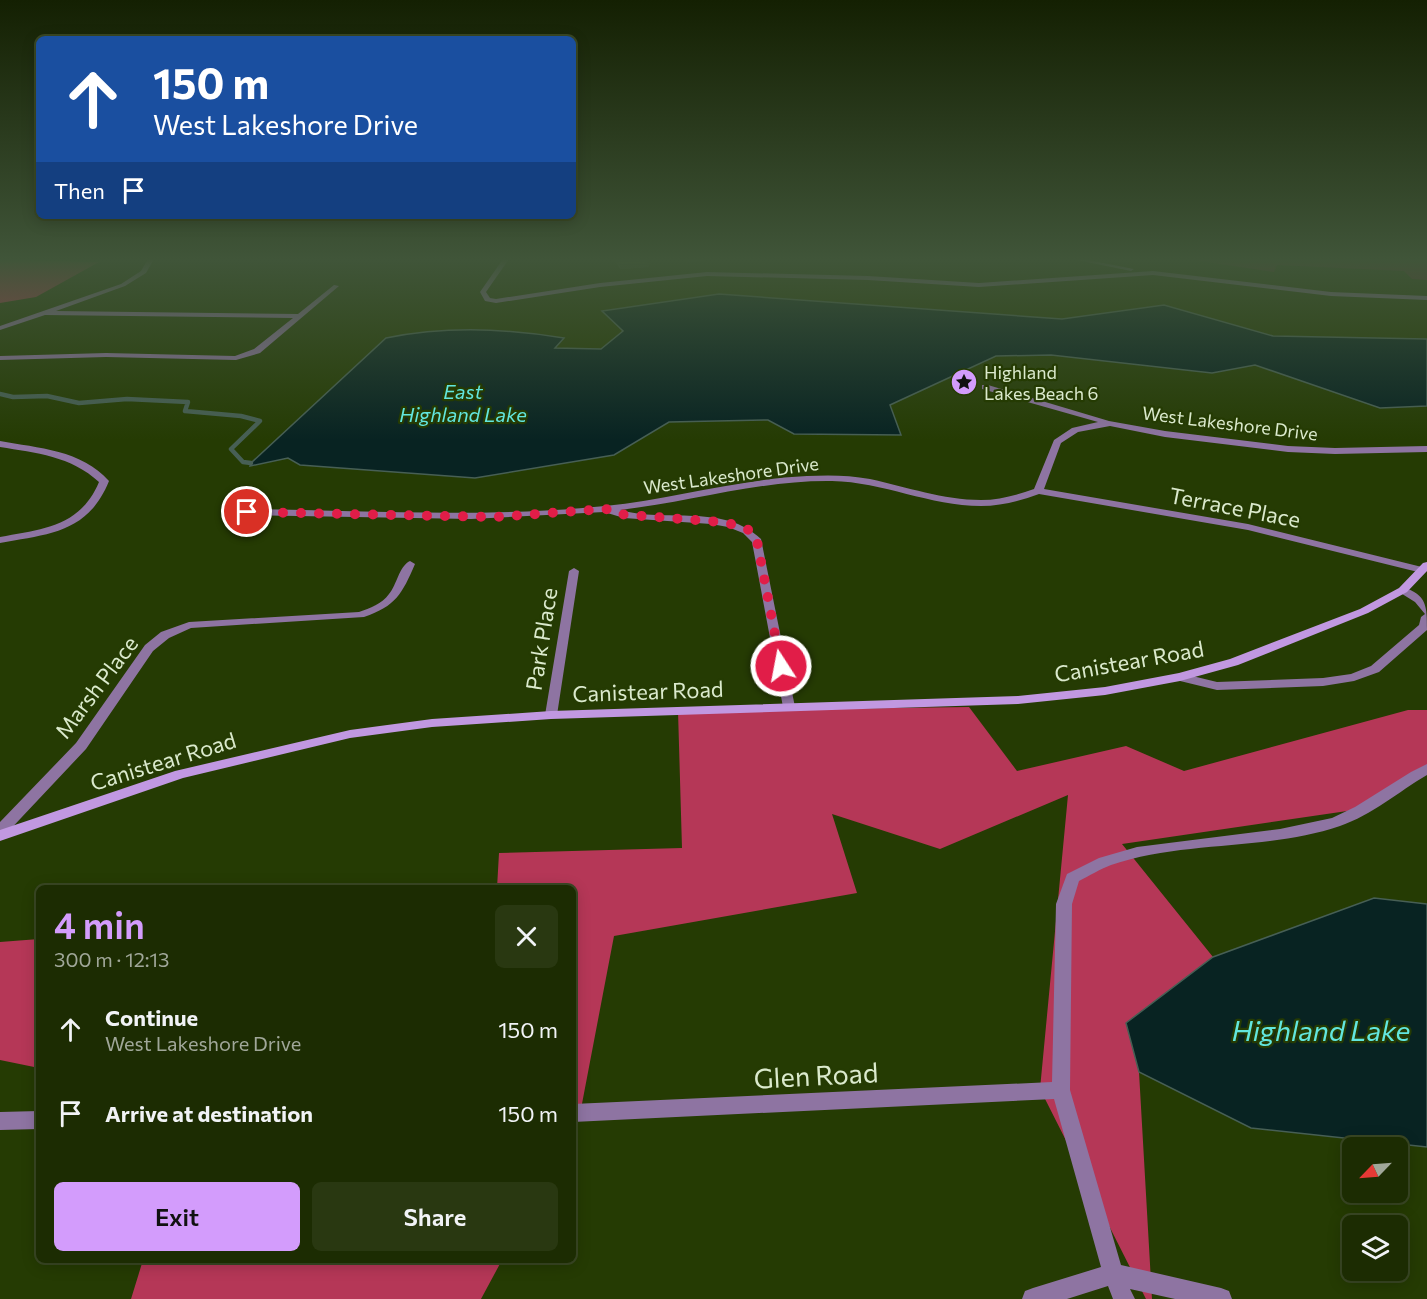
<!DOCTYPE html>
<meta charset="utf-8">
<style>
:root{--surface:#1c2c02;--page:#293811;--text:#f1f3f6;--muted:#a0a799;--line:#3a4824;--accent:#d39cfc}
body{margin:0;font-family:Commissioner,sans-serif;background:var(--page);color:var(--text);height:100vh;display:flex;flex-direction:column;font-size:22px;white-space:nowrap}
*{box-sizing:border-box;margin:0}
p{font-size:20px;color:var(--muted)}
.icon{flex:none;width:33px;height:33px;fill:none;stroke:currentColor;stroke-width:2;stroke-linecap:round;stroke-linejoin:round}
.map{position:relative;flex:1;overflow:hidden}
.panel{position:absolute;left:36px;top:885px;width:540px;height:378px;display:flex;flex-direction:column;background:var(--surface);border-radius:9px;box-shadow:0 3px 15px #0003,0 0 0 2px var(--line)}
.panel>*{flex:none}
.top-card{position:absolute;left:36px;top:36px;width:540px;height:183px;border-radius:9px;box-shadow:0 3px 15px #0003,0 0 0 2px var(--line);background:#1a4fa0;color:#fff;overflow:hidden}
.needle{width:39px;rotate:245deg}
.buttons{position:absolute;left:1342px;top:1137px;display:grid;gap:12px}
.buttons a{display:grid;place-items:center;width:66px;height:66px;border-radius:9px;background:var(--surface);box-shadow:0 3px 15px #0003,0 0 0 2px var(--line);font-size:30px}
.pin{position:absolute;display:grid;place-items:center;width:51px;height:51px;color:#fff;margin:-26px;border:3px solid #fff;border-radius:50%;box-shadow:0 2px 6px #0007}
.me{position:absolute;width:66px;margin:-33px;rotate:349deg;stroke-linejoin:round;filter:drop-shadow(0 0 4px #0008)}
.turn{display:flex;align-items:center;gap:21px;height:126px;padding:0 18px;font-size:27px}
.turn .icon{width:78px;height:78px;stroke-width:2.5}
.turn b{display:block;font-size:42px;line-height:51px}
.then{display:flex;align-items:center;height:57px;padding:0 18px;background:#0003;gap:12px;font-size:22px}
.round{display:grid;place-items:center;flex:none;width:63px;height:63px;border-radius:9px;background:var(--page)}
.headline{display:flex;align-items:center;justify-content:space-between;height:102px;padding:0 18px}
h1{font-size:36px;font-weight:600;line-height:45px;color:var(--accent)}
.button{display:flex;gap:12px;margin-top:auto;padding:12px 18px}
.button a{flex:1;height:69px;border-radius:9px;background:var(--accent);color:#111;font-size:24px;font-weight:600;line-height:69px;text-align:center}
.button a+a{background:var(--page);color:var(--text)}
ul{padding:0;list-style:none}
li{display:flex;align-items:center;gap:18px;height:84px;padding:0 18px}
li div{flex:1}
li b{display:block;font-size:22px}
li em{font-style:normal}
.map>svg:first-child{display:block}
</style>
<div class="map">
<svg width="1427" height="1299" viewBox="0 0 1427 1299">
<rect width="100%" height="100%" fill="#253b03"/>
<!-- green -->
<path fill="#6c2435" d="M1187,259H1427V280L1412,279L1404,271L1277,265L1274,272Z"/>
<!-- forest -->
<path fill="#b53757" d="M0,260L99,262L36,297L0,303Z
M969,707L1017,771L1126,746L1184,771L1408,710H1427V774L1354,810L1122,844L1213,957L1126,1023L1139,1072L1152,1299H1146L1040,1089L1068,795L940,849L832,814L857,893L614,936L581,1109L573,1124V888H497L499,853L682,848L678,711Z
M39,939V1068L0,1060V942Z
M143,1260H502L481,1299H131Z"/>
<!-- water -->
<path fill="#082322" stroke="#475f55" stroke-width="1.5" d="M719,294L1062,319L1164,305L1273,336L1427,339V406L1380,408L1255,365L1212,373L1051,355L996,356L890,405L901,435L794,434L768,420L669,422L614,455L475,478L300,465L288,458L250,466L251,463L386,338C445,326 504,328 564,338L555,348L601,349L623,331L602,311Z
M1374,898L1427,904V1147L1251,1128L1139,1072L1126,1023L1213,957Z"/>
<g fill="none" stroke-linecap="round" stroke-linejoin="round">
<!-- stream -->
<path stroke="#475f55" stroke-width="4.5" d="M0,394L13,397L47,396L79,403L127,399L188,402L185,411L241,416L260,421L231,449L243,462L251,463"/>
<!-- street -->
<path fill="#8e74a2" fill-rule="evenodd" d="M148,259H154L146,273L125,286L56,311L298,314L334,285L339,286L260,353L236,360L106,357L0,360V356L106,353L235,356L254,349L293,318L45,315L0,330V326L121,284L141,271Z
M503,259H509L486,292L490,298L496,299L600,283L707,272L868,276L979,283L1153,271L1331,292L1427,296V300L1331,296L1153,275L979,287L868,280L707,276L600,287L496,303L485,301L480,292Z
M1072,259H1083L1134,269L1131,271Z
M982,385H988L1109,421L1165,431L1288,446L1335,448L1427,446V452L1335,454L1288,452L1165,437L1110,426L1078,432L1061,443L1044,489L1248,524L1426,568L1427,571L1422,573L1248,530L1039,494C1020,501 1001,506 981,506C930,506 883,482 832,481C760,480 691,502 620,510C665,523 724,503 761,539L795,707L789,711L783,707L752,542L743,533L728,527L711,524L624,518L604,512L471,519L247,515L242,512L247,509C366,511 486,518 605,506C673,499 739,479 807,476C828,475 849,475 870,479C907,487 943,500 981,500C999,500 1017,495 1034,489L1054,440L1072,428L1098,422L982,389Z
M0,441C38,448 82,450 109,481C88,533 49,534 0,543V537C43,529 80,527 99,482C71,456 36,453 0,447Z
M410,561L415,564C402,594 396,606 364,617L191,628L169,638L153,651L86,749L5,835L0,836V822L76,743L145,645L161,632L189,622L359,612C370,608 382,604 389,594C397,585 399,566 410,561Z
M574,568L579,571L557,715L551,719L545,715L569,571Z
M1403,587C1427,595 1427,606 1427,630L1379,672L1354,681L1323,686L1217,690L1176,680L1174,677L1180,673L1217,682L1323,678L1351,674L1371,666L1419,625L1421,617L1425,614L1415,602L1399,592L1397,590Z
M1427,764V775C1398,792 1372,815 1340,826C1267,851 1185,840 1111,865C1100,869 1089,876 1079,881L1072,904L1070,1090L1121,1265L1221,1288L1229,1291L1232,1299H1175L1130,1289L1135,1299H1113L1108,1286L1067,1299H1022L1025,1291L1033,1288L1101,1267L1054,1099L573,1122V1104L1052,1082L1056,904L1067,874L1099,858L1137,847L1280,829L1332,818L1355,807L1411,772Z
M39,1111V1129L0,1130V1112Z"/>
<!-- secondary -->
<path fill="#c198e1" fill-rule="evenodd" d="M1427,562V571L1407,592L1368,613L1238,665L1180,681L1105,695L1018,704L551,719L432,727L350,738L183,778L0,841V830L175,771L350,730L432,719L551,711L1018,696L1105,687L1179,673L1230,659L1360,609L1399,588L1423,563Z"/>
</g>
<!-- wall -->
<path fill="#455a2d" d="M613,258H645L649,267L620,269Z"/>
<!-- shaded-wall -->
<path fill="#384a24" d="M686,258H708L707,260L686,263Z
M649,263V267L620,269V265Z"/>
<!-- building -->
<path fill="#506934" stroke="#384a24" stroke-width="1.5" d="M615,258H645L649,263L620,265Z"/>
<!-- sky -->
<linearGradient id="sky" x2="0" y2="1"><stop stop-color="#142002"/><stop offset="0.59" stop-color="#405539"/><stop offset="1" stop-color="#405539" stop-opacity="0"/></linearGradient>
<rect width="1427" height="440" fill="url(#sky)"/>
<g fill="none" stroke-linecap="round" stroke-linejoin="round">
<!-- route -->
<path stroke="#e11d48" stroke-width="10" stroke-dasharray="0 18" d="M247,512L495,517L606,509L617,514L721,522L740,526L751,531L757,541L781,666"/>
</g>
<!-- icons -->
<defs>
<symbol id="sight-disc" viewBox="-11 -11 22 22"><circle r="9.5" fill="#d39cfc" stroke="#253b03"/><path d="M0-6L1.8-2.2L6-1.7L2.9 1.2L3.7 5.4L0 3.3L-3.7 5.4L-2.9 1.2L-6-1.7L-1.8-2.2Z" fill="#111"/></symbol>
</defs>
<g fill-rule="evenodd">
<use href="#sight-disc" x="949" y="367" width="30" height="30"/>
</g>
<g text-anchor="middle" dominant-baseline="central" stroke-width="4.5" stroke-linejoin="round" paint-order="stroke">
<!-- far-poi labels -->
<g font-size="18" fill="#dbeacd" stroke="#253b03" text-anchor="start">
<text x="984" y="372">Highland<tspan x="984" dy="21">Lakes Beach 6</tspan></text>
</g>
<!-- far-street labels -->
<g font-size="18" fill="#dbeacd" stroke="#253b03">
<text transform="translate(1230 423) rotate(7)">West Lakeshore Drive</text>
<text transform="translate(731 475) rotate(-8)">West Lakeshore Drive</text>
</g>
<!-- far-water labels -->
<g font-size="20" font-style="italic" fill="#62e6de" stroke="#253b03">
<text x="463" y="391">East<tspan x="463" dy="23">Highland Lake</tspan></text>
</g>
<!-- street labels -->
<g font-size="22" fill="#dbeacd" stroke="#253b03">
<text transform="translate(1235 507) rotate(11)">Terrace Place</text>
<text transform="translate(541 639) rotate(-81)">Park Place</text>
<text transform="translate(1129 661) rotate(-10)">Canistear Road</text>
<text transform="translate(96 687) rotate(-53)">Marsh Place</text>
<text transform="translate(648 691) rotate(-2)">Canistear Road</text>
<text transform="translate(163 761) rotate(-17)">Canistear Road</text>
</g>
<!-- near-street labels -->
<g font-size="27" fill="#dbeacd" stroke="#253b03">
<text transform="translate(816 1075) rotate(-3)">Glen Road</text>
</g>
<!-- near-water labels -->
<g font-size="28" font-style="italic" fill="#62e6de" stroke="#253b03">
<text x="1321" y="1030">Highland Lake</text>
</g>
</g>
</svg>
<div class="buttons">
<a><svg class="needle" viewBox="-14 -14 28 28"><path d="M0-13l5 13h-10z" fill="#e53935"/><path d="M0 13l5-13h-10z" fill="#a0a799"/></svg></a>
<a><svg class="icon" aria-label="layers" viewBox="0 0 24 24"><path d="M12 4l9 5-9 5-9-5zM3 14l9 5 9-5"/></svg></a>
</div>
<div class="pin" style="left:247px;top:512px;background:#d93025"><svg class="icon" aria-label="arrive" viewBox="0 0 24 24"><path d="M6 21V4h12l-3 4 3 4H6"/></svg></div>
<svg class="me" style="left:781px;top:666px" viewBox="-20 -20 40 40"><circle r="17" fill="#e11d48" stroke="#fff" stroke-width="3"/><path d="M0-11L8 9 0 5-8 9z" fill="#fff"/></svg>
<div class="top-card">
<div class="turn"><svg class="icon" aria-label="ahead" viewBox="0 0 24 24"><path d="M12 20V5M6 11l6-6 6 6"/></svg><div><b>150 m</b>West Lakeshore Drive</div></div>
<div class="then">Then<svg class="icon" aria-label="arrive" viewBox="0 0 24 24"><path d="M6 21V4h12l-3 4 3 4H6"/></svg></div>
</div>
<section class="panel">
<div class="headline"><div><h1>4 min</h1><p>300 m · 12:13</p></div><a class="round"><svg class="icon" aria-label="close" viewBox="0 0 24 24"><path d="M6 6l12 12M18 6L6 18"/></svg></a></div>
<ul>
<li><svg class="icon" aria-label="ahead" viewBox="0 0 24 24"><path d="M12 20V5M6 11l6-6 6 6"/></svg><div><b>Continue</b><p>West Lakeshore Drive</p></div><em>150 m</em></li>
<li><svg class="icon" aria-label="arrive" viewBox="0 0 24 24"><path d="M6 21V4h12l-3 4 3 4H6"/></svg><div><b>Arrive at destination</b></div><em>150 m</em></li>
</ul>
<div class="button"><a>Exit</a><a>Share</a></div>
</section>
</div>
